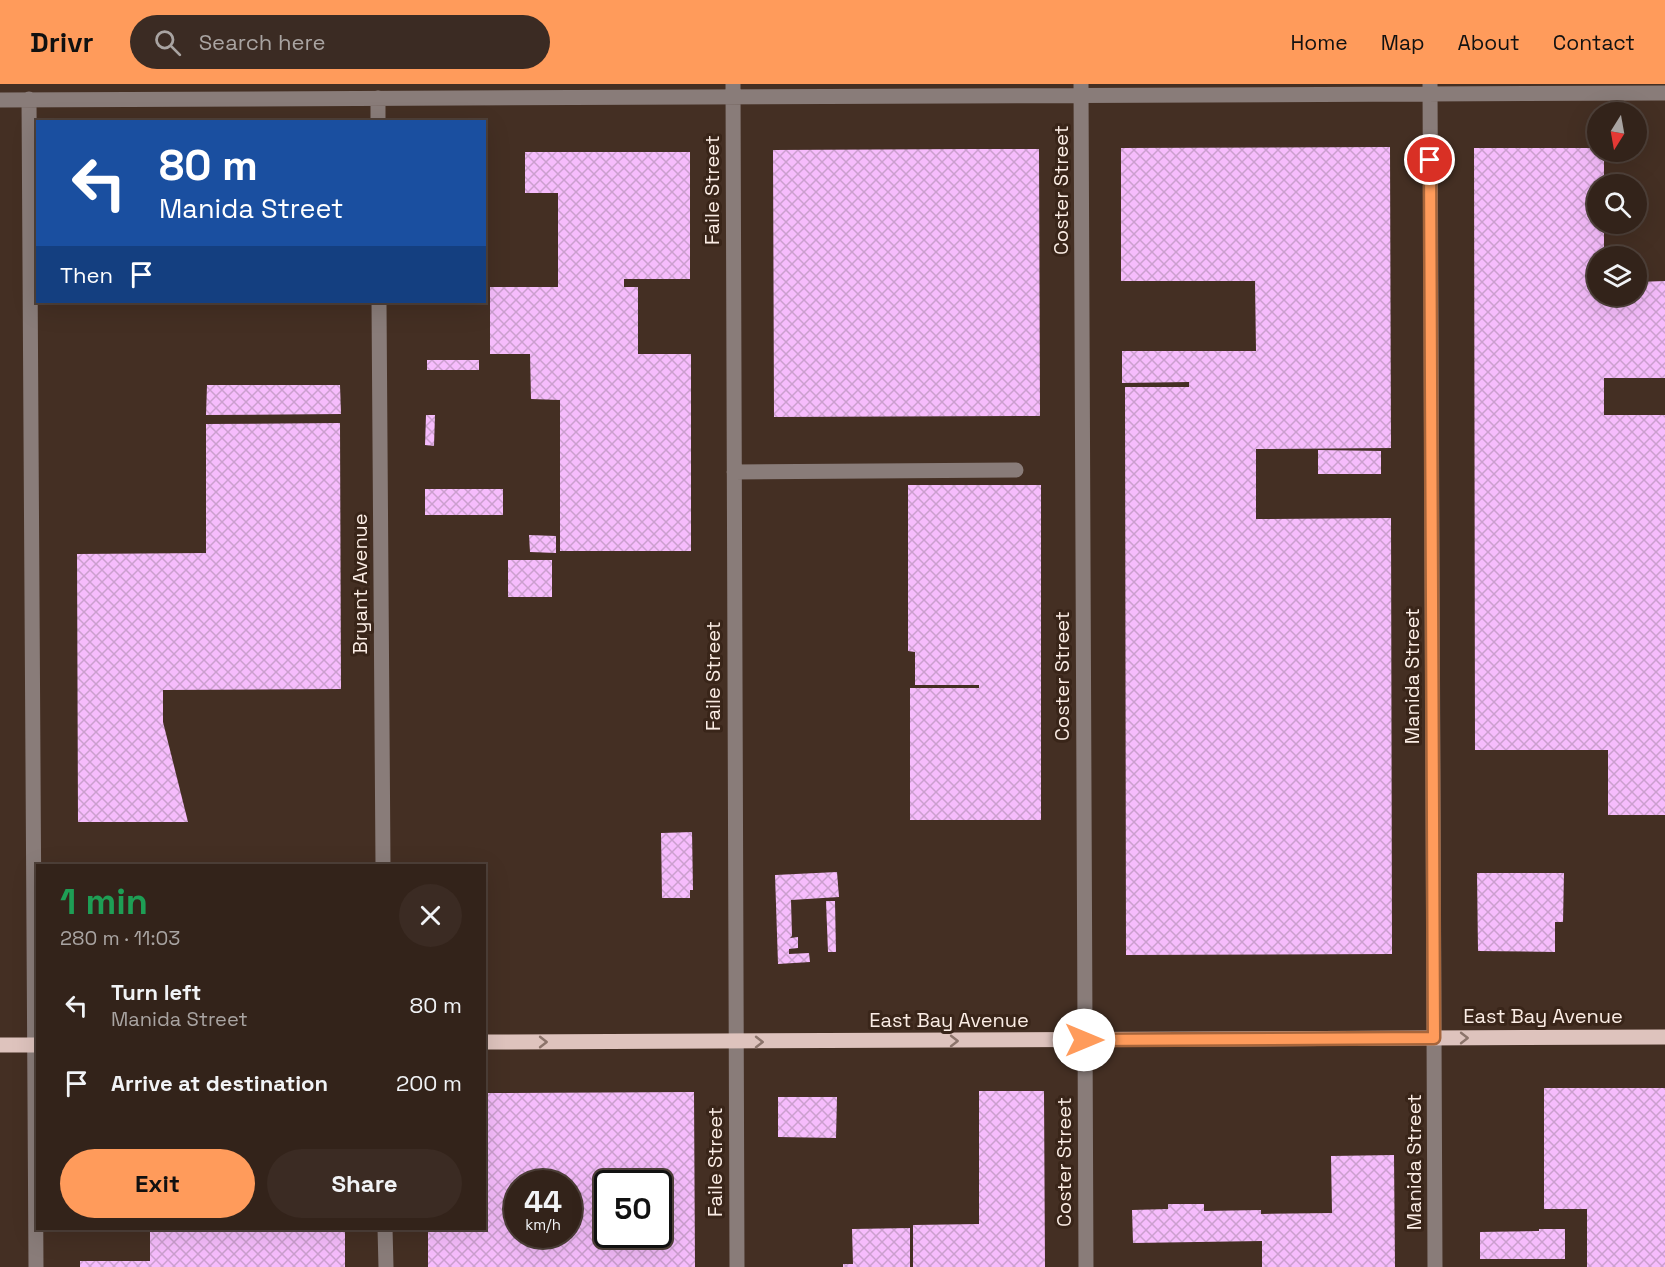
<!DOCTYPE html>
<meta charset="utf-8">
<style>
:root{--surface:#33231a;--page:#3b2b23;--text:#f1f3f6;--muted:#a9a4a2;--line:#4e4039;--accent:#ff9b5b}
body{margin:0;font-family:"Space Grotesk",sans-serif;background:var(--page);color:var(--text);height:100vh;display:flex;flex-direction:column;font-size:22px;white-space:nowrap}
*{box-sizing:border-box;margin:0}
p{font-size:20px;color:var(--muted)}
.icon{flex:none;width:33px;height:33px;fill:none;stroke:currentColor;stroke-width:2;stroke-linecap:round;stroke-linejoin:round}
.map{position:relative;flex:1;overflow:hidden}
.details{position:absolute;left:36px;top:780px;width:450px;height:366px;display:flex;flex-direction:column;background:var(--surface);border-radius:0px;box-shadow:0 6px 24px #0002,0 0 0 2px var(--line)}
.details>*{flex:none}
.top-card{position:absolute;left:36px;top:36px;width:450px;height:183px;border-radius:0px;box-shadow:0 6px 24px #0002,0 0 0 2px var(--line);background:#1a4fa0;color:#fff;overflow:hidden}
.needle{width:39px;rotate:191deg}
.controls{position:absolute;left:1587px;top:18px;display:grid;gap:12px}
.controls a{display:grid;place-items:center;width:60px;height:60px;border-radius:50%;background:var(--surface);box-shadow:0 6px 24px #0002,0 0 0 2px var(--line);font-size:30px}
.speed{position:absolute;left:504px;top:1086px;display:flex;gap:12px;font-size:30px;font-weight:700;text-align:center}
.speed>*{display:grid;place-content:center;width:78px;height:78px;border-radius:50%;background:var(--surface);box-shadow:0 6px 24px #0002,0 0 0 2px var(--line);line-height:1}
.speed small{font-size:15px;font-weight:400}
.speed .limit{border:3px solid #111;border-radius:9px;background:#fff;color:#111}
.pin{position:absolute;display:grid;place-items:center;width:51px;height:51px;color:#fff;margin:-26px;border:3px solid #fff;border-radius:50%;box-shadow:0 2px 6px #0007}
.me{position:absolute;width:66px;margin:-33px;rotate:90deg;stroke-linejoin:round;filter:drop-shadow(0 0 4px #0008)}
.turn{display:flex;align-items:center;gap:21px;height:126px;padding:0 24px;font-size:27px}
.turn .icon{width:78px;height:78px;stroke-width:2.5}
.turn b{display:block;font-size:42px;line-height:51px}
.then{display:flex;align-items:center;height:57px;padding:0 24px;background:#0003;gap:12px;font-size:22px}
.round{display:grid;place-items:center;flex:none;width:63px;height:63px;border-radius:32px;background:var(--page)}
.overview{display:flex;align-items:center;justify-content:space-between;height:102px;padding:0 24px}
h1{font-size:36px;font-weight:700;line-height:45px;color:#1e9e55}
.cta{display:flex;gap:12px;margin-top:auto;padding:12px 24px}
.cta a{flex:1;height:69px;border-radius:36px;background:var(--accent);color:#111;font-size:24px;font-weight:700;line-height:69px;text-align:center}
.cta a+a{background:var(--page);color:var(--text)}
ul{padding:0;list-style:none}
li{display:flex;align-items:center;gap:18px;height:78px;padding:0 24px}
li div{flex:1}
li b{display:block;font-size:22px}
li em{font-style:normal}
header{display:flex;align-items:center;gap:36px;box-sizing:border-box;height:84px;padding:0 30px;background:var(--accent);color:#111}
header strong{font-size:28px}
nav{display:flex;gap:33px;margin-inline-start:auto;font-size:21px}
.search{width:420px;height:54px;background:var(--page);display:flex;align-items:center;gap:15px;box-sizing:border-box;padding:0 21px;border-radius:33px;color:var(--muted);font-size:22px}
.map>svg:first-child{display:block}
</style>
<header>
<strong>Drivr</strong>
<div class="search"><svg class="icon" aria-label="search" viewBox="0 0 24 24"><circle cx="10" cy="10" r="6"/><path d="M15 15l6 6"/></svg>Search here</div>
<nav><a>Home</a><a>Map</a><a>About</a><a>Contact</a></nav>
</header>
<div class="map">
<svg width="1665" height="1183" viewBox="0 0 1665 1183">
<defs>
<pattern id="building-cross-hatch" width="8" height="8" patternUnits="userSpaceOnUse" patternTransform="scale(1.5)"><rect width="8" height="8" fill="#f6bcfc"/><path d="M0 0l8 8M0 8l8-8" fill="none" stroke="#cb9fce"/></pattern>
</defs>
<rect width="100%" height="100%" fill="#442f23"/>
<!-- building -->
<path fill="url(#building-cross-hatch)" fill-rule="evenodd" d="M1390,63L1391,364L1256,365V435L1391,434L1392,870L1126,871L1125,303H1189V298L1122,299V267H1256L1255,197H1121V64Z
M1474,64H1598V68H1604V100H1598V140H1604V172H1598V212H1636V198L1665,197V294H1604V331H1665V731H1608V666H1475Z
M969,65H1039L1040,332L774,333L773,66Z
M525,68H690V195H624V203H638V270H691V467H560V316L531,315L530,270H490V203H558V109H525Z
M427,276H479V286H427Z
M207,301H340L341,330L206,331Z
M426,331H435L434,362L425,361Z
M340,339L341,605L163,606V638L188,738H78L77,470L206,469V340Z
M1318,366L1381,367V390H1318Z
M908,401H1041V736H910V604H979V601H915V568L908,567Z
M425,405H503V431H425Z
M529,451L556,452V469L530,468Z
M508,476H552V513H508Z
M692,748L693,806H690V814H662L661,749Z
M837,788L839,813L791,816L792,852L790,854L798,853V864L789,865V870L809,869L810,878L778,880L775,791Z
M1477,789H1564L1563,838H1555V868L1478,867Z
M826,817H835L836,868H828Z
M1544,1004H1665V1183H1587V1125H1544Z
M979,1007H1044L1045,1183H913V1141L979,1140Z
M694,1008L695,1183H428V1144H484V1009ZM518,1100H568V1150H518ZM608,1100H658V1150H608Z
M778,1013H837L836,1054L778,1053Z
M1394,1071L1395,1183H1262V1157L1133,1159L1132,1126L1168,1125V1120H1204V1127L1261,1126V1130L1332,1129L1331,1072Z
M150,1144H345V1183H80V1177H150Z
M910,1144V1183H843V1180H853L852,1145Z
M1539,1145H1565V1175H1480V1148L1539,1147Z"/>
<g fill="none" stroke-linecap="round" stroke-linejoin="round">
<!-- minor -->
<path stroke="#897c79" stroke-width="15" d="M733,0L737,1183
M1081,0L1086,1183
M1430,0L1435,1183
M378,14V38
M29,15L36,1183
M0,16L1665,9
M379,218L383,782
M734,388L1016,386
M385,1144L386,1183"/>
<!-- major -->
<path stroke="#dec3bd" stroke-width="15" d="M484,958L1665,953
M0,961H38"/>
</g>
<!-- one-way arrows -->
<defs><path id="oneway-chevron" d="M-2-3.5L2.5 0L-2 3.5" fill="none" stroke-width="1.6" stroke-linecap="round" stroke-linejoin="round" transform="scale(1.5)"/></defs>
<g stroke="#8c746b">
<use href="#oneway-chevron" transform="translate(1464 954)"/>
<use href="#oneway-chevron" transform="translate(954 957)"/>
<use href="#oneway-chevron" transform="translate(543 958)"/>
<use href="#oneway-chevron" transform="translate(759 958)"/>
</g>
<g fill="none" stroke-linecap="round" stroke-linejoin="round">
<defs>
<path id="route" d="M1084,956L1434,954L1430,76"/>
</defs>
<!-- route casing -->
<use href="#route" stroke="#a6653b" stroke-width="15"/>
<!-- route -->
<use href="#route" stroke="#ff9b5b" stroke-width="10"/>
</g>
<g text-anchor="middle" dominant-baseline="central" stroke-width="6" stroke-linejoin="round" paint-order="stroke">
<!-- street labels -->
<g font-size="20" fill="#faece4" stroke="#392519">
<text transform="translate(712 106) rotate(-90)">Faile Street</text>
<text transform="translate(1061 106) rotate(-90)">Coster Street</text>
<text transform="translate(360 500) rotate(-90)">Bryant Avenue</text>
<text transform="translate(713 592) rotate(-90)">Faile Street</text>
<text transform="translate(1062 592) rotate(-90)">Coster Street</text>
<text transform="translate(1412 592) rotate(-90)">Manida Street</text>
<text x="1543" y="932">East Bay Avenue</text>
<text x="949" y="936">East Bay Avenue</text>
<text transform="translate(715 1078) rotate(-90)">Faile Street</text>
<text transform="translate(1064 1078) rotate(-90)">Coster Street</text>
<text transform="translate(1414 1078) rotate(-90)">Manida Street</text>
</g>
</g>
</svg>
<div class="controls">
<a><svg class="needle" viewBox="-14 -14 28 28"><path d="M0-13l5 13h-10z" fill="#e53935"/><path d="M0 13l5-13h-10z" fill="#a9a4a2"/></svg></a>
<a><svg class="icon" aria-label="search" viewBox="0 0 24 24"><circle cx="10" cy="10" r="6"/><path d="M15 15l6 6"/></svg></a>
<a><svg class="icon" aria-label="layers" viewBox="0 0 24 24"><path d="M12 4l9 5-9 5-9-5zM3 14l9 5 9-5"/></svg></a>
</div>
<div class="speed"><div>44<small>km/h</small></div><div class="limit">50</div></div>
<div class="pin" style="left:1430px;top:76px;background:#d93025"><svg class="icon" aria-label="arrive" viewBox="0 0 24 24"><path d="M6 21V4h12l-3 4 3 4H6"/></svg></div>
<svg class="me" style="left:1084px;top:956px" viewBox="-20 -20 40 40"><circle r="19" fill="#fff"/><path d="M0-13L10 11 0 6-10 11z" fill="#ff9b5b"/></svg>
<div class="top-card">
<div class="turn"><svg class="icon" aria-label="left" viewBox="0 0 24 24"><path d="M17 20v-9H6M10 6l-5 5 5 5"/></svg><div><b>80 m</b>Manida Street</div></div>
<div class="then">Then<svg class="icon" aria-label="arrive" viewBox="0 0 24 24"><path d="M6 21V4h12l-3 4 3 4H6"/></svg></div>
</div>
<section class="details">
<div class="overview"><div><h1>1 min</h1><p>280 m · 11:03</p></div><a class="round"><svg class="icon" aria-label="close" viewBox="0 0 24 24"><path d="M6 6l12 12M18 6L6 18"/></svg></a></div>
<ul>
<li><svg class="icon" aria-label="left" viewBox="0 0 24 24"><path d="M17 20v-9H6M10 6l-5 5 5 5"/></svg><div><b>Turn left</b><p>Manida Street</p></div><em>80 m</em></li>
<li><svg class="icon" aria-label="arrive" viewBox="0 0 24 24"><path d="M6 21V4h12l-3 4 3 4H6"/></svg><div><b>Arrive at destination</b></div><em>200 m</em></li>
</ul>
<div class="cta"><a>Exit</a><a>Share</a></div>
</section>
</div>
